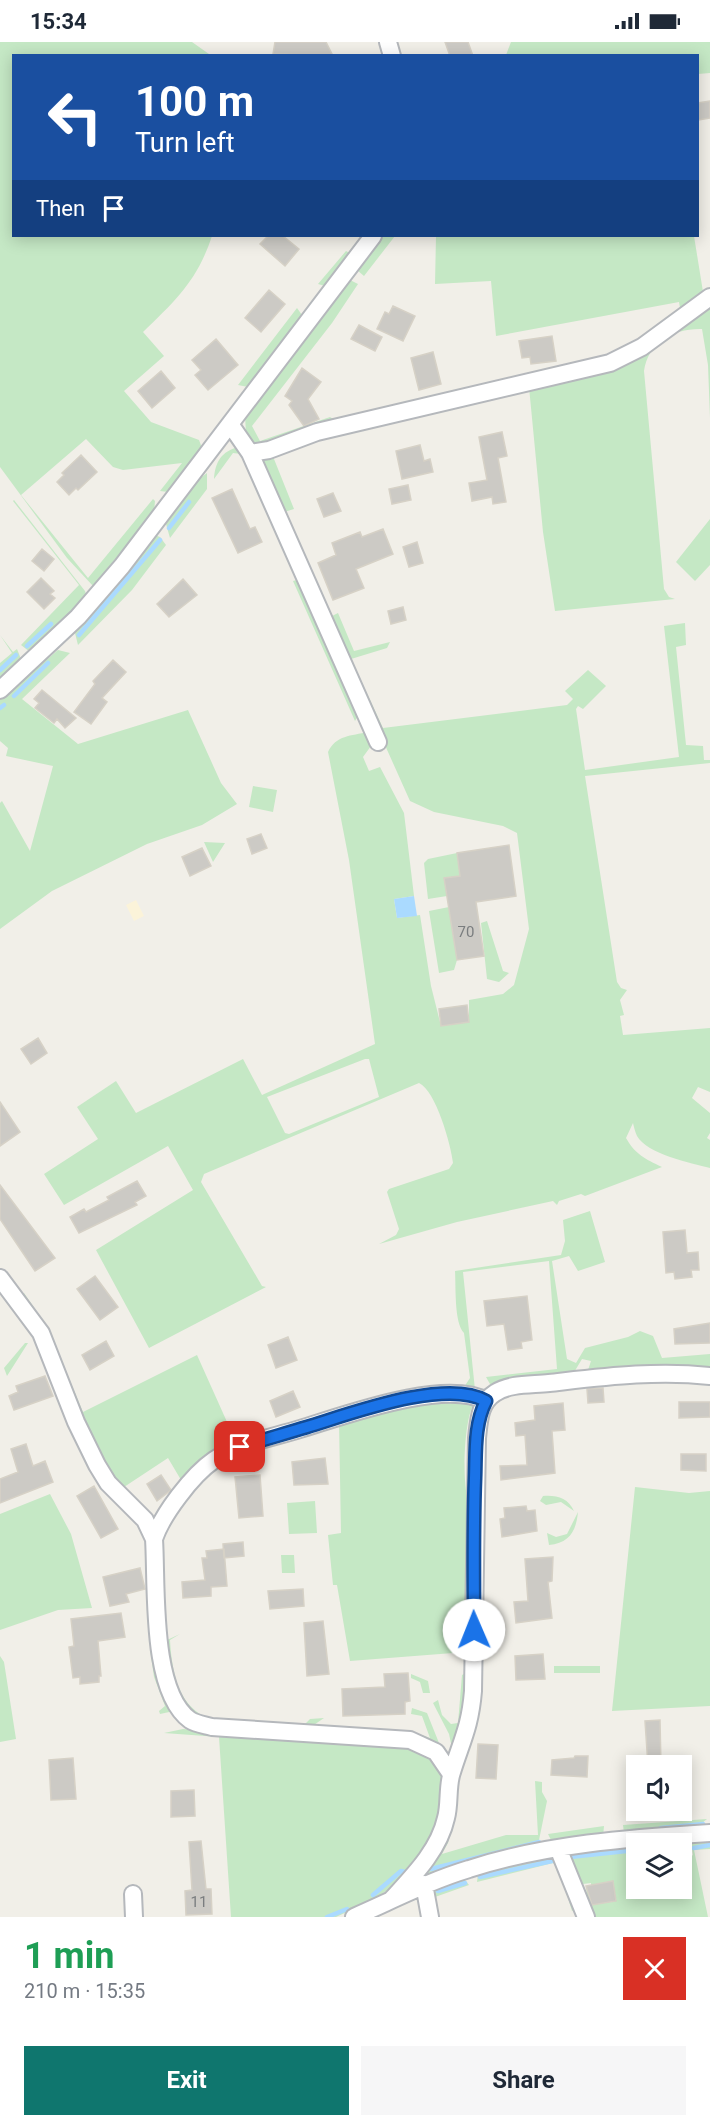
<!DOCTYPE html>
<meta charset="utf-8">
<style>
:root{--surface:#fff;--page:#f6f6f7;--text:#1f2937;--muted:#747a83;--accent:#0f766e}
body{margin:0;font-family:Roboto,sans-serif;background:var(--page);color:var(--text);height:100vh;display:flex;flex-direction:column;font-size:22px;white-space:nowrap}
*{box-sizing:border-box;margin:0}
p{font-size:20px;color:var(--muted)}
.icon{flex:none;width:33px;height:33px;fill:none;stroke:currentColor;stroke-width:2;stroke-linecap:round;stroke-linejoin:round}
.map{position:relative;height:1875px;overflow:hidden}
.side{display:flex;flex-direction:column;background:var(--surface);flex:1}
.side>*{flex:none}
.top-card{position:absolute;left:12px;top:12px;width:687px;height:183px;border-radius:0px;box-shadow:0 3px 15px #0003;background:#1a4fa0;color:#fff;overflow:hidden}
.tools{position:absolute;left:626px;top:1713px;display:grid;gap:12px}
.tools a{display:grid;place-items:center;width:66px;height:66px;border-radius:0px;background:var(--surface);box-shadow:0 3px 15px #0003;font-size:30px}
.pin{position:absolute;display:grid;place-items:center;width:51px;height:51px;color:#fff;margin:-26px;border-radius:12px;box-shadow:0 3px 9px #0006}
.me{position:absolute;width:66px;margin:-33px;rotate:359deg;stroke-linejoin:round;filter:drop-shadow(0 0 4px #0008)}
.turn{display:flex;align-items:center;gap:21px;height:126px;padding:0 24px;font-size:27px}
.turn .icon{width:78px;height:78px;stroke-width:2.5}
.turn b{display:block;font-size:42px;line-height:51px}
.then{display:flex;align-items:center;height:57px;padding:0 24px;background:#0003;gap:12px;font-size:22px}
.round{display:grid;place-items:center;flex:none;width:63px;height:63px;border-radius:0px;background:var(--page)}
.summary{display:flex;align-items:center;justify-content:space-between;height:102px;padding:0 24px}
h1{font-size:36px;font-weight:700;line-height:45px;color:#1e9e55}
.action{display:flex;gap:12px;margin-top:auto;padding:12px 24px}
.action a{flex:1;height:69px;border-radius:0px;background:var(--accent);color:#fff;font-size:24px;font-weight:700;line-height:69px;text-align:center}
.action a+a{background:var(--page);color:var(--text)}
.status{display:flex;justify-content:space-between;align-items:center;height:42px;padding:0 30px;background:var(--surface);direction:ltr}
.status svg{height:16px;fill:currentColor}
.map>svg:first-child{display:block}
</style>
<div class="status"><b>15:34</b><svg viewBox="0 0 49 12"><path d="M0 12V9h3v3zM5 12V6h3v6zM10 12V3h3v9zM15 12V0h3v12zM26 1h20v11H26zM47 4h2v5h-2z"/></svg></div>
<div class="map">
<svg width="710" height="1875" viewBox="0 0 710 1875">
<rect width="100%" height="100%" fill="#f1efe8"/>
<!-- green -->
<path fill="#c5e8c5" fill-rule="evenodd" d="M0,0H192L209,12L14,14V194H212C197,239 176,258 143,290L164,314L124,349L151,380L199,398L202,406L168,450L160,449L182,421L123,428L113,425L86,397L21,453L88,536L153,457L155,459L154,470L93,544L67,516L0,425Z
M511,0H710V31L698,32V14L506,13Z
M382,194H395L364,234L357,228Z
M436,194H694L704,256L681,272L679,260L496,294L491,239L435,242Z
M346,209L350,211L325,244L318,242Z
M350,238L358,242L332,281L252,384L260,399L330,375L336,379L255,405L246,391L245,374Z
M710,262V376L708,323L702,287C674,286 648,300 644,329L664,547L669,555L675,557L555,569L543,490L529,345L560,338Z
M297,266L302,273L248,345L238,343Z
M235,406L240,407L358,674L355,679L293,539L297,538L241,412L233,411L214,437C215,422 220,411 235,406Z
M272,412L294,467L281,471L256,416Z
M207,431V447L170,496L166,482L198,438Z
M14,458L85,549L86,552L58,584L30,610L21,603L79,543L13,459Z
M710,477V523L695,539L676,520Z
M155,493L160,495L166,503L132,548L78,603L75,591L77,586Z
M338,571L354,609L390,600L387,606L351,617L383,686L567,663L573,657L565,649L588,628L606,644L583,667L578,664L576,667L585,728L679,715L664,584L685,581L686,603L676,605L686,703L703,704L704,718H710V721L585,734L617,940L621,946L627,948L620,958L624,973L620,974L623,993L710,986V1050L698,1045L692,1056L710,1071V1091L707,1096L710,1098V1126C691,1121 647,1112 637,1094C635,1090 634,1085 633,1081L626,1096C635,1112 645,1117 662,1125L585,1154L581,1152L559,1159L557,1163L553,1159L457,1180L379,1202L396,1193L399,1187L387,1150L389,1147L449,1127L453,1121C451,1103 436,1049 419,1041L204,1132L201,1140L262,1244L266,1245L149,1306L96,1208L193,1148L168,1104L64,1163L44,1132L98,1097L77,1065L116,1039L136,1071L243,1017L262,1053L375,1002L349,818L328,710C336,693 351,694 368,690L371,704L363,715L369,729L380,725L404,771L414,854L394,857L397,876L420,873L431,944L441,984L469,980V958L503,952L514,943L529,887L517,791L503,784L434,770L410,759L328,576ZM365,1017H369L379,1055L289,1092L285,1091L267,1055Z
M0,593L13,610L17,607L21,617L0,639V621L12,611Z
M58,608L70,611L22,657L78,702L188,668L221,741L237,762L202,783L147,802L52,849L0,887V761L2,759L30,809L53,724L6,714L8,706L0,699V658Z
M253,744L277,748L273,770L249,765Z
M204,800L225,801L213,820Z
M457,811L460,834L444,836L447,854L428,857L424,821L428,817Z
M449,865L457,918L454,928L439,931L429,869Z
M487,879L503,929L509,931L499,940L487,937L481,881Z
M590,1169L605,1220L578,1229L569,1214L552,1219L567,1317L576,1321L585,1306L628,1295L640,1289L653,1294L662,1316L710,1312V1326L587,1331L591,1319L582,1317L573,1332L494,1344L490,1342L486,1335L557,1327L549,1219L463,1230L475,1348L283,1389L184,1443L168,1416L121,1447L112,1436L20,1255L24,1251L48,1286L83,1370L197,1313L236,1400L362,1358L464,1345L470,1336L464,1291C454,1281 456,1244 455,1229L561,1213L565,1199L563,1178Z
M25,1301H28L7,1334L4,1326Z
M465,1356L473,1363C464,1381 462,1439 468,1458L469,1661L452,1706L449,1692L433,1661L438,1658L442,1673L451,1682L458,1681L462,1633L467,1630L466,1610L350,1619L337,1543H333L328,1493L341,1491L339,1379L353,1371Z
M635,1445L689,1451L710,1449V1664L612,1669Z
M50,1452L71,1492L92,1566L58,1568L0,1588V1472Z
M543,1454C557,1453 568,1456 574,1469L561,1460L546,1463L540,1459Z
M315,1459L317,1491L289,1492L287,1461Z
M578,1470C576,1490 569,1501 549,1503L547,1491L556,1495L567,1492Z
M281,1513H294L295,1531H282Z
M180,1592L170,1598C175,1694 224,1681 300,1687L310,1677L324,1676L308,1687L300,1689C264,1686 202,1691 181,1656C170,1639 169,1617 167,1598Z
M150,1607L154,1608L174,1669L160,1672L159,1669L165,1664L154,1635Z
M0,1614L4,1620L16,1697L0,1700Z
M554,1624H600V1631H554Z
M411,1632L428,1639L430,1651H423L420,1640L411,1636Z
M412,1666L427,1671L441,1706L344,1687L413,1690L430,1696L422,1674L411,1672Z
M183,1687L393,1700L433,1713L446,1736L436,1793L397,1842L369,1860L336,1875H231L219,1695L164,1691Z
M535,1739L542,1740V1750L547,1759L538,1803L424,1833L454,1770L456,1769L448,1801L442,1812L506,1793H538Z
M707,1777L697,1785L624,1791L623,1783Z
M604,1784L603,1795L553,1802L548,1792Z
M710,1799V1807L694,1808L708,1875H592L583,1855L587,1854L586,1844L591,1843V1841L583,1842L581,1847L569,1817L573,1811L636,1804V1846H681V1818L684,1819L693,1813L691,1801Z
M549,1816C563,1821 572,1853 574,1868L572,1869L559,1827L553,1821L477,1840L478,1832Z
M464,1837L469,1843L435,1855L437,1875L433,1849Z"/>
<!-- sand -->
<path fill="#fbf3d9" d="M136,858L144,874L134,879L126,863Z"/>
<!-- water -->
<path fill="#aadaff" d="M414,854L417,874L397,876L394,857Z"/>
<g fill="none" stroke-linecap="round" stroke-linejoin="round">
<!-- stream -->
<path stroke="#aadaff" stroke-width="4.5" d="M169,486L189,460
M79,593L160,498
M27,604L51,582
M0,628L16,613
M14,654L48,621
M0,666L4,663
M661,1786L703,1782
M694,1806L710,1803
M570,1815L636,1808
M431,1827L539,1800
M480,1835L552,1819
M438,1849L465,1841
M373,1853L401,1829L405,1830
M327,1875L347,1867"/>
</g>
<!-- building -->
<path fill="#cccac5" stroke="#d6d1c6" stroke-width="1.5" d="M275,0H326L333,14L273,12Z
M445,0H468L473,14H450Z
M710,59V76L698,78V61Z
M268,194H283L299,207L285,224L260,202Z
M269,248L285,262L261,290L245,276Z
M393,264L415,274L403,299L377,287L385,270L389,272Z
M359,283L382,295L375,309L351,297Z
M552,294L556,319L531,322L530,315L522,316L519,299Z
M216,297L238,323L208,348L195,333L201,328L192,318Z
M433,310L441,342L419,348L411,316Z
M302,326L321,340L308,357L319,377L304,384L289,363L292,359L285,354Z
M161,329L175,346L152,366L138,349Z
M502,390L507,414L498,416L506,460L493,462L492,455L472,459L469,441L487,438L479,395Z
M420,403L424,419L430,417L433,430L402,437L396,409Z
M81,413L97,430L78,448L76,446L69,453L57,440L64,433L62,431Z
M408,443L411,458L392,462L389,447Z
M232,447L250,487L255,485L262,500L238,511L212,456Z
M333,451L341,469L324,475L317,457Z
M383,487L393,512L356,527L364,546L333,558L318,521L336,513L332,501L360,490L362,495Z
M417,500L423,521L409,525L403,505Z
M42,507L54,517L44,529L32,519Z
M41,536L54,549L50,552L55,556L44,567L27,550Z
M183,537L197,553L169,575L157,562Z
M403,565L406,578L391,582L388,569Z
M113,618L126,630L102,656L107,660L91,682L74,670L95,642L93,639Z
M42,648L76,676L65,686L57,677L54,681L35,666L39,661L34,657Z
M261,792L267,806L252,812L247,797Z
M509,803L516,854L476,860L484,914L457,918L444,836L460,834L457,811Z
M202,806L211,824L190,834L182,815Z
M467,963L469,980L441,984L439,967Z
M38,996L47,1011L31,1022L21,1007Z
M0,1060L20,1090L0,1104Z
M137,1139L146,1154L135,1160L137,1163L79,1191L70,1175L84,1167L86,1170L109,1158L107,1155Z
M0,1143L55,1216L35,1229L0,1177Z
M685,1188L687,1211L698,1210L699,1228H691L692,1235L675,1237L674,1230L666,1231L663,1190Z
M95,1234L118,1265L100,1278L77,1247Z
M527,1254L532,1298L521,1300L522,1306L508,1308L504,1282L487,1284L484,1259Z
M710,1281V1301L675,1302L674,1287Z
M288,1295L297,1318L276,1326L268,1303Z
M106,1299L114,1314L90,1328L82,1313Z
M45,1334L53,1354L14,1368L9,1354L18,1350L16,1344Z
M603,1346L604,1360L588,1361L587,1347Z
M293,1349L300,1365L276,1375L270,1359Z
M679,1360H710V1375L679,1376Z
M563,1361L565,1388L552,1389L555,1431L501,1438L500,1424L527,1423L525,1393L516,1394L515,1381L535,1378L534,1364Z
M26,1402L33,1424L45,1419L53,1440L0,1461V1437L18,1430L11,1407Z
M681,1412H706V1429L681,1428Z
M325,1416L328,1442L294,1443L292,1420Z
M161,1433L171,1448L157,1459L147,1442Z
M260,1433L263,1474L239,1476L235,1435Z
M94,1444L118,1487L101,1496L77,1454Z
M526,1464L527,1469L535,1468L537,1489L502,1495L500,1477L505,1476L504,1466Z
M243,1500L244,1514L224,1516L223,1502Z
M224,1507L227,1544L211,1545V1554L183,1556L182,1540L205,1538L202,1516H207L206,1509Z
M553,1515L552,1539L548,1540L552,1576L516,1581L514,1560L528,1559L525,1517Z
M140,1526L145,1547L126,1552L129,1560L110,1564L103,1535Z
M303,1547L304,1564L270,1567L268,1549Z
M121,1571L125,1595L98,1599L101,1634H99V1640L80,1642V1635L73,1636L69,1605L74,1604L71,1577Z
M323,1579L329,1632L307,1634L304,1581Z
M543,1612L545,1637L516,1638L515,1614Z
M408,1631L410,1659L405,1660V1672L343,1674L342,1647L385,1645L384,1632Z
M660,1678L661,1724H648L645,1679Z
M478,1702L498,1703L496,1737L476,1736Z
M575,1714H588L587,1735L551,1733L552,1718L574,1716Z
M73,1716L76,1757L51,1758L49,1718Z
M194,1748L195,1774L171,1775V1749Z
M201,1799L206,1847H211L212,1872L186,1873L185,1849L192,1848L189,1800Z
M613,1839L616,1859L592,1863L586,1844Z"/>
<g fill="none" stroke-linecap="round" stroke-linejoin="round">
<defs>
<path id="minor" d="M388,0L392,14
M230,382L250,411L378,700
M250,411L269,408L317,390L610,321L642,305L710,255
M0,648L78,575L122,524L373,194
M0,1236L41,1291L76,1380L97,1423L108,1441L145,1478L154,1497C157,1543 150,1649 190,1678C196,1682 205,1683 212,1685L410,1698L436,1710L451,1732
M154,1497C162,1473 192,1433 214,1418C240,1401 271,1396 300,1387C343,1374 445,1336 486,1359
M558,1806L586,1875
M424,1842L430,1875
M133,1852L134,1875
M392,1857C413,1834 439,1808 446,1776C450,1762 447,1744 452,1730C462,1698 470,1685 473,1649L477,1396C479,1379 479,1361 495,1351C510,1341 532,1343 549,1341C603,1335 655,1328 710,1334
M354,1875C393,1858 429,1839 469,1827C546,1802 629,1796 710,1791"/>
</defs>
<!-- minor casing -->
<use href="#minor" stroke="#b5b8bc" stroke-width="20"/>
<!-- minor -->
<use href="#minor" stroke="#fff" stroke-width="16"/>
</g>
<g fill="none" stroke-linecap="round" stroke-linejoin="round">
<defs>
<path id="route" d="M240,1405C262,1398 284,1392 307,1385C350,1372 445,1336 486,1359C474,1382 476,1410 475,1436C473,1487 474,1537 474,1588"/>
</defs>
<!-- route casing -->
<use href="#route" stroke="#114b97" stroke-width="15"/>
<!-- route -->
<use href="#route" stroke="#1a73e8" stroke-width="10"/>
</g>
<g text-anchor="middle" dominant-baseline="central" stroke-width="5" stroke-linejoin="round" paint-order="stroke">
<!-- number labels -->
<g font-size="15" fill="#7a7d7f">
<text x="466" y="890">70</text>
<text x="199" y="1860">11</text>
</g>
</g>
</svg>
<div class="tools">
<a><svg class="icon" aria-label="sound" viewBox="0 0 24 24"><path d="M4 9h4l5-4v14l-5-4H4zM17 9q2 3 0 6"/></svg></a>
<a><svg class="icon" aria-label="layers" viewBox="0 0 24 24"><path d="M12 4l9 5-9 5-9-5zM3 14l9 5 9-5"/></svg></a>
</div>
<div class="pin" style="left:240px;top:1405px;background:#d93025"><svg class="icon" aria-label="arrive" viewBox="0 0 24 24"><path d="M6 21V4h12l-3 4 3 4H6"/></svg></div>
<svg class="me" style="left:474px;top:1588px" viewBox="-20 -20 40 40"><circle r="19" fill="#fff"/><path d="M0-13L10 11 0 6-10 11z" fill="#1a73e8"/></svg>
<div class="top-card">
<div class="turn"><svg class="icon" aria-label="left" viewBox="0 0 24 24"><path d="M17 20v-9H6M10 6l-5 5 5 5"/></svg><div><b>100 m</b>Turn left</div></div>
<div class="then">Then<svg class="icon" aria-label="arrive" viewBox="0 0 24 24"><path d="M6 21V4h12l-3 4 3 4H6"/></svg></div>
</div>
</div>
<section class="side">
<div class="summary"><div><h1>1 min</h1><p>210 m · 15:35</p></div><a class="round" style="background:#d93025;color:#fff"><svg class="icon" aria-label="close" viewBox="0 0 24 24"><path d="M6 6l12 12M18 6L6 18"/></svg></a></div>
<div class="action"><a>Exit</a><a>Share</a></div>
</section>
